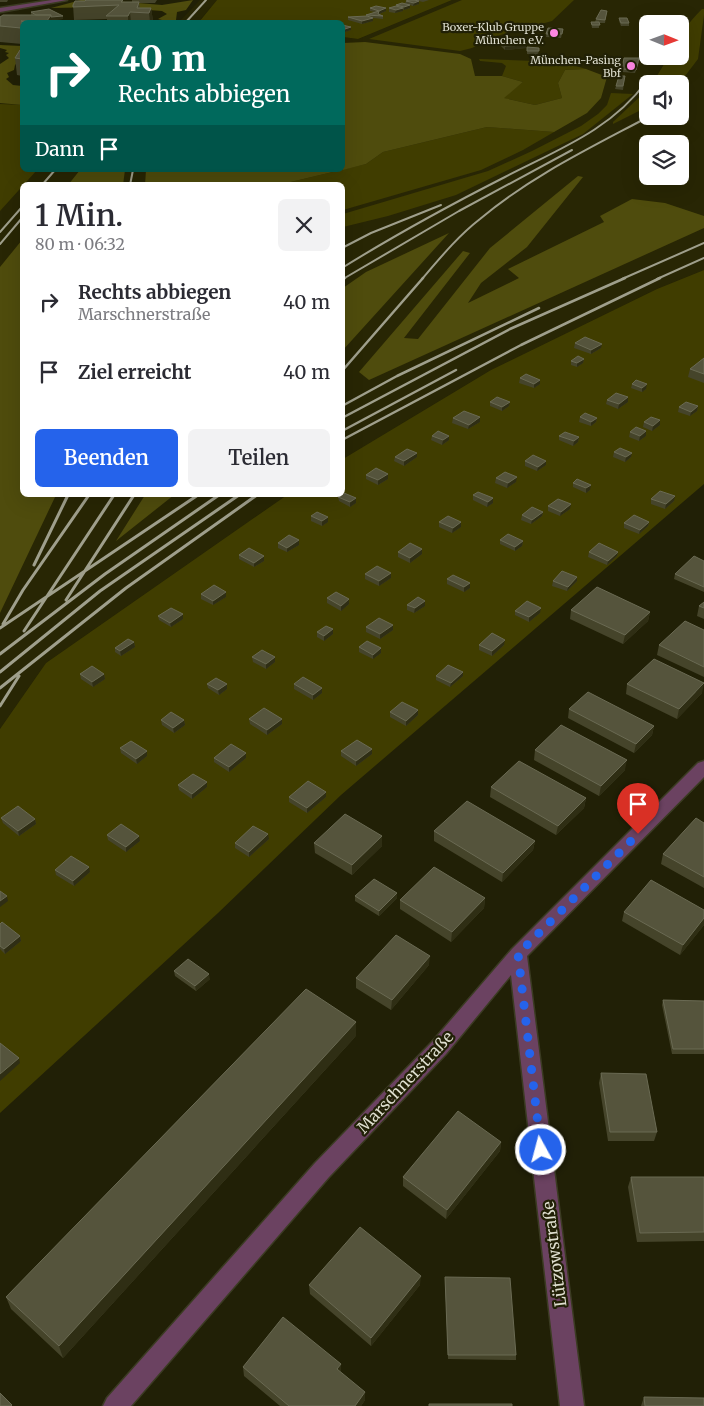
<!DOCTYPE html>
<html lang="de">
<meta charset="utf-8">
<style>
:root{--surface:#fff;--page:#f2f2f3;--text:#2b2b33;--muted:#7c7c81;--accent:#2563eb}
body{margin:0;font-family:Merriweather,serif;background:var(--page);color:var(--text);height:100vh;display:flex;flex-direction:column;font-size:19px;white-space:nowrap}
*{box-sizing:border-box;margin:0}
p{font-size:16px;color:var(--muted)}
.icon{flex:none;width:28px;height:28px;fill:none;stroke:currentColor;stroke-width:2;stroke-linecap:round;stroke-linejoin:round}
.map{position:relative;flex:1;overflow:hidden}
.drawer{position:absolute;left:20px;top:182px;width:325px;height:315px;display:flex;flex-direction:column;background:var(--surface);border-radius:8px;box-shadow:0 5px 20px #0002}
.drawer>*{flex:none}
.hud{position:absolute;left:20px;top:20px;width:325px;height:152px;border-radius:8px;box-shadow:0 5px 20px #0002;background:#00695c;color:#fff;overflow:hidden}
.needle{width:32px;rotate:91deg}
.tools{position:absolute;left:639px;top:15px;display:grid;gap:10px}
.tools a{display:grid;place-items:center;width:50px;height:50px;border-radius:8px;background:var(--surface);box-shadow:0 5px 20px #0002;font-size:25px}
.pin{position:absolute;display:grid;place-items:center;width:42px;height:42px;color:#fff;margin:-51px -21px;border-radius:50% 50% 50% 0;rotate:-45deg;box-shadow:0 0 5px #0007}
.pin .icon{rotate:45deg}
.me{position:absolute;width:55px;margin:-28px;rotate:353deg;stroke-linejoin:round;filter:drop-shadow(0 0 4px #0008)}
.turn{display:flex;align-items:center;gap:18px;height:105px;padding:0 15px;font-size:22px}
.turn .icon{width:65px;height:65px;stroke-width:2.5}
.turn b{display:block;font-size:35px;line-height:42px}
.then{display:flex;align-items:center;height:48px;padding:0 15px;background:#0003;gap:10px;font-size:19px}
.round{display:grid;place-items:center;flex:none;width:52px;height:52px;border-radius:8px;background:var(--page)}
.overview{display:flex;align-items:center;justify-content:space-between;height:85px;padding:0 15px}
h1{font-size:30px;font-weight:600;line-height:38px}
.button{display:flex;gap:10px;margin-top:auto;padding:10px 15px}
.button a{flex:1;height:58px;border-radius:8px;background:var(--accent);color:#fff;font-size:20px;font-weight:600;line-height:58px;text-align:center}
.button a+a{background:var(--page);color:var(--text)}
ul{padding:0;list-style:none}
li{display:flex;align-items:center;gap:15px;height:70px;padding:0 15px}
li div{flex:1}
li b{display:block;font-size:19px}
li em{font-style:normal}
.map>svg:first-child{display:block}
</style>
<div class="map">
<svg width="704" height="1406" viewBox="0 0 704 1406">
<rect width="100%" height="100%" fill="#212006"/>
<!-- built -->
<path fill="#282604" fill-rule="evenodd" d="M200,0H217L201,19L264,22H179Z
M452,0H704V270L657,289L491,370L343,459L342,185H22V495H287L46,663L0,729V93L22,94V170H342L343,37L358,39ZM648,24H680V56H648ZM648,84H680V116H648ZM648,144H680V176H648Z"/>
<!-- green -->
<path fill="#403d00" d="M217,0H452L358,39L343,37L342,22H199Z
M462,0H574L552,21L493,37L472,48L460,51L369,39Z
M702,9H704V15L698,59L679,84H652L669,56H680C680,34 686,25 702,9Z
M479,59L562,62L586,69L565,70L558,83L562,98L535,105L503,98L523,82L502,76L506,66L502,63L480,61Z
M647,90V107L613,124V122Z
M611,93L633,94L583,134L456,195L388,216L343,227V214L488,171L532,151L581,126L598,114L607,105Z
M0,104L22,105V170H37L0,211Z
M487,127L554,132L523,150L481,170L343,210L342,185H278L366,164L383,152Z
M704,270V484L341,795L218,913L0,1113V729L46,663L287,495H342L343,459L491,370L657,289Z"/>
<!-- forest -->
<path fill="#4f4c0d" d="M81,0H117L114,1L162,5L193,0L186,10L177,12L176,20L170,22L158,19L167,14L162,11L108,7L51,8Z
M365,42L460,54L471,59L475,76H502L523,82L504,98L535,105L562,98L558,83L565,70L586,69L607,77L601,98L587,113L554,132L487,127L383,152L366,164L343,170V43Z
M0,45L22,46V57L15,65L14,70L7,73L9,77L6,79L13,85L22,86V105L0,103V64L9,58L6,55L9,53L5,52L7,50L0,48Z
M80,170H125L123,185H68Z
M146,170H341L278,185H145Z
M578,176L583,177L527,247L481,283L468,303L519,278L508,269L604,222L600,216L632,199L665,203L704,216V228L369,380L359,372L463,251L470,253L404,338L418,339L490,248Z
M449,233L343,350V288L366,272Z
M22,240V495H56L0,613V267Z
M145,495H174L116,541Z"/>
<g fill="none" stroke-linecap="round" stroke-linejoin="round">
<defs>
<path id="street" d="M52,0H67L0,12V8Z
M704,761V777L527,956L584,1406H560L511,975L446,1054L329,1177L131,1406H103L107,1398L315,1163L432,1042L512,949L698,763Z"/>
</defs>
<!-- street casing -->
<use href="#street" stroke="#3b3b22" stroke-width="3"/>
<!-- street -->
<use href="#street" fill="#6b4261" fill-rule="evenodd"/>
<!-- rail-far2 -->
<path stroke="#9f9f8c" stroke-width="2" d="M186,22L206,0
M680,103L688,99
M42,185L55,170
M130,185L133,170
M0,232L22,207
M0,244L22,218
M342,248L371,233L441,205
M342,268C395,235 450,205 505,177C557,150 611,130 646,82
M343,279L459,211L572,150
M422,279C440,258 458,236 480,219C531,176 592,147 650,116
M622,279L704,243
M657,279L704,258"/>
<!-- rail-far1 -->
<path stroke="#9f9f8c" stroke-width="2.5" d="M342,280L345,278
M342,371L423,278
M342,406L397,376L539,308
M342,418L510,329L625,278
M342,431L456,370
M342,440L521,345L660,278"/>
<!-- rail -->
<path stroke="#9f9f8c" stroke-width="3" d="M34,565L68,495
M66,600L134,495
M3,624L23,590L89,495
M0,628L198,495
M24,631L114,495
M0,654L105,574L219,495
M0,672L100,591L239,495
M0,688L126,588L257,495
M0,706L19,676"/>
</g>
<!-- wall -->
<path fill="#45442a" d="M0,0H8L7,2H0Z
M123,0V2H132V0H157L155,3H139L140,8H151L153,21L152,22H107V19L74,20L73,5Z
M409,0H429L423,2L419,1V4L413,6L410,5V8L404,10L403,9V11L395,13L389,12V8L396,6V5L405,4L406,1Z
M370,8L386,11L379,14L383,16V19L373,18V21L362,24L348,20V17L366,16V15L375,12L370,11Z
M607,11L605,23H599V28H592L591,22H595L596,19Z
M31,12L63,16V19L51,20L52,22H22V44L0,42V17L31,15Z
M619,18L629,23V26H621L619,21Z
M342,25L351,30L345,32H342Z
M548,28L563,29L561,38L546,37Z
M499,41L526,45V48L505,50L499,44Z
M527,47L539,48L538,55L527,54Z
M22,49V76L17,75L15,58Z
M624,58L639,62L635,73L622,72Z
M625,76L623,90L615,89L616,86Z
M575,343L601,348L591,354L574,348Z
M704,358V383L688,377L690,369Z
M584,359L583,363L577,367L571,365V361Z
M520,378L540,380V384L534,388L519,383Z
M632,384L646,389L642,392L631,388Z
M628,397V402L618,409L606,404L607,400Z
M490,402L509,406L502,411L490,406Z
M698,406L697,411L690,416L678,412L679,407Z
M580,417L597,418L596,422L591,426L579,422Z
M453,418L480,422L468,429L452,423Z
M644,422L660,425L652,431L643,427Z
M630,432L646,436L639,441L629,437Z
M432,436H449V440L442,445L431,440Z
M559,436L579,437L578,442L573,446L559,440Z
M614,452L631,457L625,462L613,457Z
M417,453V457L404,466L394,461L395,457Z
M525,461L546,465L537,471L525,466Z
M366,475L388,479L378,485L366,479Z
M496,478L516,482L507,488L495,483Z
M573,483L590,490L586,493L573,487Z
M473,495L493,503L487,507L473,500Z
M338,497L356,503L350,507L339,501Z
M651,499L674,501L665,509L651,504Z
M548,506L570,509L560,516L548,511Z
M543,512L542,516L531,524L521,520L522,515Z
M311,516L328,517V522L322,526L311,521Z
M439,522H461V527L452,533L439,527Z
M649,522L648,526L639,534L624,528V523Z
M299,540V545L287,552L278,548V543Z
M500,540L523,541L522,546L515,551L500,544Z
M398,552L422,554L410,563L398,557Z
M589,552H618L617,556L607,565L588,557Z
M239,555L264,561L254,567L239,559Z
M704,561V592L674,579L675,574Z
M365,574L391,578L379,586L365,579Z
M577,577V581L567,591L552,586L553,581Z
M447,579L470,588L464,592L447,584Z
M226,592V597L213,605L201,599V594Z
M327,598L349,604L341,611L327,603Z
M425,601V606L414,613L407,610V605Z
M704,602V619L697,616L699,606Z
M571,610L650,612L648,621L623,644L570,619Z
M515,611L540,613L529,622L515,615Z
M183,614V619L171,627L159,620L158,616Z
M393,625V630L380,639L366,632V627Z
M704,630V677L657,655L659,645Z
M317,632L333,634L324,641L317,637Z
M134,642L135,647L121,656L115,652V648Z
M479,645H504L492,656L479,650Z
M359,647L381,648V653L373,659L359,652Z
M252,657H275V662L266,669L253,662Z
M463,672V676L450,687L436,680V676Z
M80,674H104L105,679L93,687L81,679Z
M207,684H227V689L219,695L208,688Z
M294,684L322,688V693L313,700L294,689Z
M627,684L702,693L677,719L626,694Z
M569,709L654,726L652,735L634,753L568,718Z
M418,710V715L406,726L390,717V712Z
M249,719L282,724L267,735L250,724Z
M161,720H184L185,725L174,733L162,725Z
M120,748L147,756L137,764L121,753Z
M535,750L625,770L599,796L534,760Z
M341,751L372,754L356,766L341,756Z
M246,753V758L229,772L214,762V758Z
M178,785L207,787L192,799L179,790Z
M491,787L586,798L584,808L556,835L490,797Z
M326,792V797L307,813L289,802V797Z
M1,818L35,819L36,824L19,836L3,823Z
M704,823V888L661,864L663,854Z
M434,831L535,841L533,850L502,882L434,841Z
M107,835L140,841L126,852L108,840Z
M382,836V846L352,875L315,853L314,843Z
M269,839L249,857L235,848V843Z
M55,870L90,872L74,886L56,875Z
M397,893V898L379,916L355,901V896Z
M485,898L484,908L451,942L400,909V900Z
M704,910V925L680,955L622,921L624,912Z
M0,924L20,936L21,941L5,954L0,949Z
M429,965L391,1010L356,988V978Z
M174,971L210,979L196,991L175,976Z
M663,1000L704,1001V1054H672L662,1005Z
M356,1036L63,1358L11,1309L6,1297Z
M601,1073L657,1132L654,1141H608L599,1083Z
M501,1142L500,1151L446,1219L403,1186V1177Z
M631,1177H704V1241L637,1242L628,1187Z
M445,1277L516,1355V1360L448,1359Z
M309,1285H420L371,1346L310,1294Z
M243,1367L340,1372L365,1400L361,1406H280L244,1376Z
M644,1397L704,1406H641Z"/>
<!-- shaded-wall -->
<path fill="#2f2e14" d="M419,1V4L413,6L414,3Z
M410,5V8L404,10V7Z
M151,8L153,21L152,22H150L149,13Z
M386,8V11L379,14V11Z
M403,8V11L395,13L396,10Z
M130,12L131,22H128V16Z
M51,15L63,16V19L51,20L52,22H47V21Z
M373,18V21L362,24V21Z
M351,27V30L345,32V29Z
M526,45V48L505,50V46Z
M602,344L601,348L591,354V350Z
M584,359L583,363L577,367V363Z
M540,380V384L534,388V384Z
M647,384L646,389L642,392V388Z
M628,397V402L618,409L619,404Z
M510,402L509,406L502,411V407Z
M698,406L697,411L690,416L691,412Z
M480,417V422L468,429L469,425Z
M597,418L596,422L591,426V422Z
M660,420V425L652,431L653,426Z
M646,431V436L639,441L640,436Z
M449,436V440L442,445L443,440Z
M579,437L578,442L573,446L574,441Z
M417,453V457L404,466V461Z
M632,453L631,457L625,462L626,457Z
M546,461V465L537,471L538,467Z
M388,474V479L378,485V480Z
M517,477L516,482L507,488L508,483Z
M591,485L590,490L586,493V488Z
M675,496L674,501L665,509L666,504Z
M356,498V503L350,507V502Z
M493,498V503L487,507L488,502Z
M571,504L570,509L560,516L561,512Z
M543,512L542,516L531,524L532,520Z
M328,517V522L322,526V521Z
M461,522V527L452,533L453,528Z
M649,522L648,526L639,534L640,530Z
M299,540V545L287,552V548Z
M523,541L522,546L515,551V547Z
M422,549V554L410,563V558Z
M618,552L617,556L607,565L608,561Z
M264,556V561L254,567V563Z
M391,573V578L379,586V581Z
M577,577V581L567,591L568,587Z
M470,583V588L464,592V587Z
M226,592V597L213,605V601Z
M349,599V604L341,611V606Z
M425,601V606L414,613L415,608Z
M541,608L540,613L529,622V617Z
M650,612L648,621L623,644L625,635Z
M183,614V619L171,627L170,623Z
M393,625V630L380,639V634Z
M333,629V634L324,641V636Z
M505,640L504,645L492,656V651Z
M134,642L135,647L121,656L120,651Z
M381,648V653L373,659V655Z
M275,657V662L266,669V664Z
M463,672V676L450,687L451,683Z
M104,674L105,679L93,687L92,682Z
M227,684V689L219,695L218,690Z
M704,684L702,693L677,719L679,709Z
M322,688V693L313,700V695Z
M418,710V715L406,726V721Z
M282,719V724L267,735V730Z
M184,720L185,725L174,733L173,728Z
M654,726L652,735L634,753L636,744Z
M372,749V754L356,766V761Z
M147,751V756L137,764L136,759Z
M246,753V758L229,772V767Z
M627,760L625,770L599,796L601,786Z
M207,782V787L192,799V794Z
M326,792V797L307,813V808Z
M586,798L584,808L556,835L558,826Z
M35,819L36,824L19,836L18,831Z
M268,834L269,839L249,857V852Z
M139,836L140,841L126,852V847Z
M382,836V846L352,875V865Z
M535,841L533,850L502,882L503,873Z
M89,867L90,872L74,886L73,881Z
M397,893V898L379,916V911Z
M7,896L8,901L0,907V901Z
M485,898L484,908L451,942L452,932Z
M704,918V925L680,955L683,945Z
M20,936L21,941L5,954L4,949Z
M430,956L429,965L391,1010L392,1000Z
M209,974L210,979L196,991L195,986Z
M356,1022V1036L63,1358L59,1346Z
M19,1058L20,1063L0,1081V1074Z
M501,1142L500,1151L446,1219L447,1210Z
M421,1276L420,1285L371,1346V1338Z
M341,1364V1372L337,1369Z
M365,1392V1400L361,1406H355Z"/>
<!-- building -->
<path fill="#55543c" stroke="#6a6a53" d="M86,0H123L121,2H139L137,8H151L149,13L130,12L128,16H106L119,5L73,7V5L75,1H85Z
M409,0H414L419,1L414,3L406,1Z
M402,3L410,5L404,7L396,5Z
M376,6L386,8L379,11L370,8Z
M396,6L403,8L396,10L389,8Z
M49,9L63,16L51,17V15H36L31,12Z
M601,10L607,11L605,20L596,19Z
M379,11L378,14L383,16L366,15Z
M3,15H51L47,21H21L25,22H22V26L21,28L0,26V17Z
M367,16L373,18L362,21L348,17Z
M619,18H627L629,23H621Z
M323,21L328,22H318Z
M591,22H599L600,25H592Z
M342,25L351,27L345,29H342Z
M548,28L563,29L562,34H546Z
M513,40L526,45L505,46L499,41Z
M527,47L539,48V51H527Z
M22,49V59L15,58L20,50Z
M624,58H639L636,70L622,69Z
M619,76H625L623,86H616Z
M585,337L602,344L591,350L575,343Z
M578,356L584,359L577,363L571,361Z
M704,358V374L690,369Z
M526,374L540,380L534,384L520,378Z
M636,380L647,384L642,388L632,384Z
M616,393L628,397L619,404L607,400Z
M497,397L510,402L502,407L490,402Z
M686,402L698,406L691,412L679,407Z
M464,411L480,417L469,425L453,418Z
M585,413L597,418L591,422L580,417Z
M651,417L660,420L653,426L644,422Z
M636,427L646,431L640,436L630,432Z
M438,431L449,436L443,440L432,436Z
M565,432L579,437L574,441L559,436Z
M620,448L632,453L626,457L614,452Z
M407,449L417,453L404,461L395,457Z
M533,455L546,461L538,467L525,461Z
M376,468L388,474L378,480L366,475Z
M505,472L517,477L508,483L496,478Z
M577,479L591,485L586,488L573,483Z
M660,491L675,496L666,504L651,499Z
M478,492L493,498L488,502L473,495Z
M344,493L356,498L350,502L338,497L342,495V494Z
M558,499L571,504L561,512L548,506Z
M532,507L543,512L532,520L522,515Z
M317,512L328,517L322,521L311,516Z
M634,515L649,522L640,530L624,523Z
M448,516L461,522L453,528L439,522Z
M508,534L523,541L515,547L500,540Z
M289,535L299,540L287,548L278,543Z
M410,543L422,549L410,558L398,552Z
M599,543L618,552L608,561L589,552Z
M249,548L264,556L254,563L239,555Z
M694,556L704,561V587L675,574Z
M377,566L391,573L379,581L365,574Z
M562,571L577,577L568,587L553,581Z
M453,575L470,583L464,587L447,579Z
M214,585L226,592L213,601L201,594Z
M597,587L650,612L625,635L571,610Z
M336,592L349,599L341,606L327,598Z
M418,597L425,601L415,608L407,605Z
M527,601L541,608L529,617L515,611Z
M704,602V608L699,606Z
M171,608L183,614L170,623L158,616Z
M379,618L393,625L380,634L366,627Z
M685,621L704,630V667L659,645Z
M326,626L333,629L324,636L317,632Z
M492,633L505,640L492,651L479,645Z
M128,639L134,642L120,651L115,648Z
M367,641L381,648L373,655L359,647Z
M262,650L275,657L266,664L252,657Z
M654,659L704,683L679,709L627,684Z
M448,665L463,672L451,683L436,676Z
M92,666L104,674L92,682L80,674Z
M303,677L322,688L313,695L294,684Z
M216,678L227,684L218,690L207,684Z
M588,692L654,726L636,744L569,709Z
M402,702L418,710L406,721L390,712Z
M264,708L282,719L267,730L249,719Z
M171,712L184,720L173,728L161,720Z
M561,725L627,760L601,786L535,750Z
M357,740L372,749L356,761L341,751Z
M131,741L147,751L136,759L120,748Z
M231,744L246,753L229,767L214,758Z
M519,761L586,798L558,826L491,787Z
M193,774L207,782L192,794L178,785Z
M308,781L326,792L307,808L289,797Z
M467,801L535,841L503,873L434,831Z
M18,806L35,819L18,831L1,818Z
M345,814L382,836L352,865L314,843Z
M696,818L704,823V877L663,854Z
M121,824L139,836L126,847L107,835Z
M253,826L268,834L249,852L235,843Z
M71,856L89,867L73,881L55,870Z
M434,867L485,898L452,932L400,900Z
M374,879L397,893L379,911L355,896Z
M651,880L704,910V918L683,945L624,912Z
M0,891L7,896L0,901Z
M2,922L20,936L4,949L0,946V924Z
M396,935L430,956L392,1000L356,978Z
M188,959L209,974L195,986L174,971Z
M306,989L356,1022L59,1346L6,1297Z
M663,1000L704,1001V1049H673Z
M0,1043L19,1058L0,1074Z
M601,1073L646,1074L657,1132H610Z
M458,1111L501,1142L447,1210L403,1177Z
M631,1177H704V1232L640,1233Z
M360,1227L421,1276L371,1338L309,1285Z
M445,1277L510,1278L516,1355H448Z
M283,1317L341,1364L337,1369L365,1392L355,1406H289L243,1367Z
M0,1393L12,1405L11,1406H0Z
M644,1397L704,1398V1406H645Z
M429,1404H512V1406H429Z"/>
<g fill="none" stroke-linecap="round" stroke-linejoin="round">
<!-- route -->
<path stroke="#2563eb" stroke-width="9" stroke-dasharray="0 16.2" d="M541,1150L518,954L638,834"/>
</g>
<!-- markers -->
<g fill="#fd86e2" stroke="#212006" stroke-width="2">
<circle cx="554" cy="33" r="5"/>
<circle cx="631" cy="66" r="5"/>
</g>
<g text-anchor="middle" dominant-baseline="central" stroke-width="4.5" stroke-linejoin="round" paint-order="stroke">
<!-- far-poi labels -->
<g font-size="11" fill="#dedecf" stroke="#212006" text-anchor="end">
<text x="544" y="27">Boxer-Klub Gruppe<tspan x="544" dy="13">München e.V.</tspan></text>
<text x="621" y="60">München-Pasing<tspan x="621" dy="13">Bbf</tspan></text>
</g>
<!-- near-street labels -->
<g font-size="16" fill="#dedecf" stroke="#212006">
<text transform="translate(405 1082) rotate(-47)">Marschnerstraße</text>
<text transform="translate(554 1254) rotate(-97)">Lützowstraße</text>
</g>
</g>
</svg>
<div class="tools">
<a><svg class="needle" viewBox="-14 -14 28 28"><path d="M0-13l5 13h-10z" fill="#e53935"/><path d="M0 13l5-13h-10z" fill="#7c7c81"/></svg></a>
<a><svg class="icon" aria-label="sound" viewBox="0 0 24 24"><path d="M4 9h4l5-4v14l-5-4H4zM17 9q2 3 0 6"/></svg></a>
<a><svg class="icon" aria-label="layers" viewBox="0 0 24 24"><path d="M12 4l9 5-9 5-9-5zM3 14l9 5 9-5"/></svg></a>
</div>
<div class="pin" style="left:638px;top:834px;background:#d93025"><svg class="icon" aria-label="arrive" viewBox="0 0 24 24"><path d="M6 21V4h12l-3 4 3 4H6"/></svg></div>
<svg class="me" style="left:541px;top:1150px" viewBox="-20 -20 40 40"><circle r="17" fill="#2563eb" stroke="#fff" stroke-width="3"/><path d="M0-11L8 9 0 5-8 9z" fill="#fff"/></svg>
<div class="hud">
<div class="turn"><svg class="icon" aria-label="right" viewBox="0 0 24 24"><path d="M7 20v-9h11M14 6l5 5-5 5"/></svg><div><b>40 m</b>Rechts abbiegen</div></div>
<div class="then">Dann<svg class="icon" aria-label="arrive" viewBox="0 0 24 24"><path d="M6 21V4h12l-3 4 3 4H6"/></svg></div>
</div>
<section class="drawer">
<div class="overview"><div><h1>1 Min.</h1><p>80 m · 06:32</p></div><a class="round"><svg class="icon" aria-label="close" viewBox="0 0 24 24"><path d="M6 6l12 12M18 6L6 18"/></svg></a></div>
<ul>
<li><svg class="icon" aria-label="right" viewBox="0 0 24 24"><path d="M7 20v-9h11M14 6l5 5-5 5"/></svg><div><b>Rechts abbiegen</b><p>Marschnerstraße</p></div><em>40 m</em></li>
<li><svg class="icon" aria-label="arrive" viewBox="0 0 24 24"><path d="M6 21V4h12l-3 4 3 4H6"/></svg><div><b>Ziel erreicht</b></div><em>40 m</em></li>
</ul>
<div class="button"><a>Beenden</a><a>Teilen</a></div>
</section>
</div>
